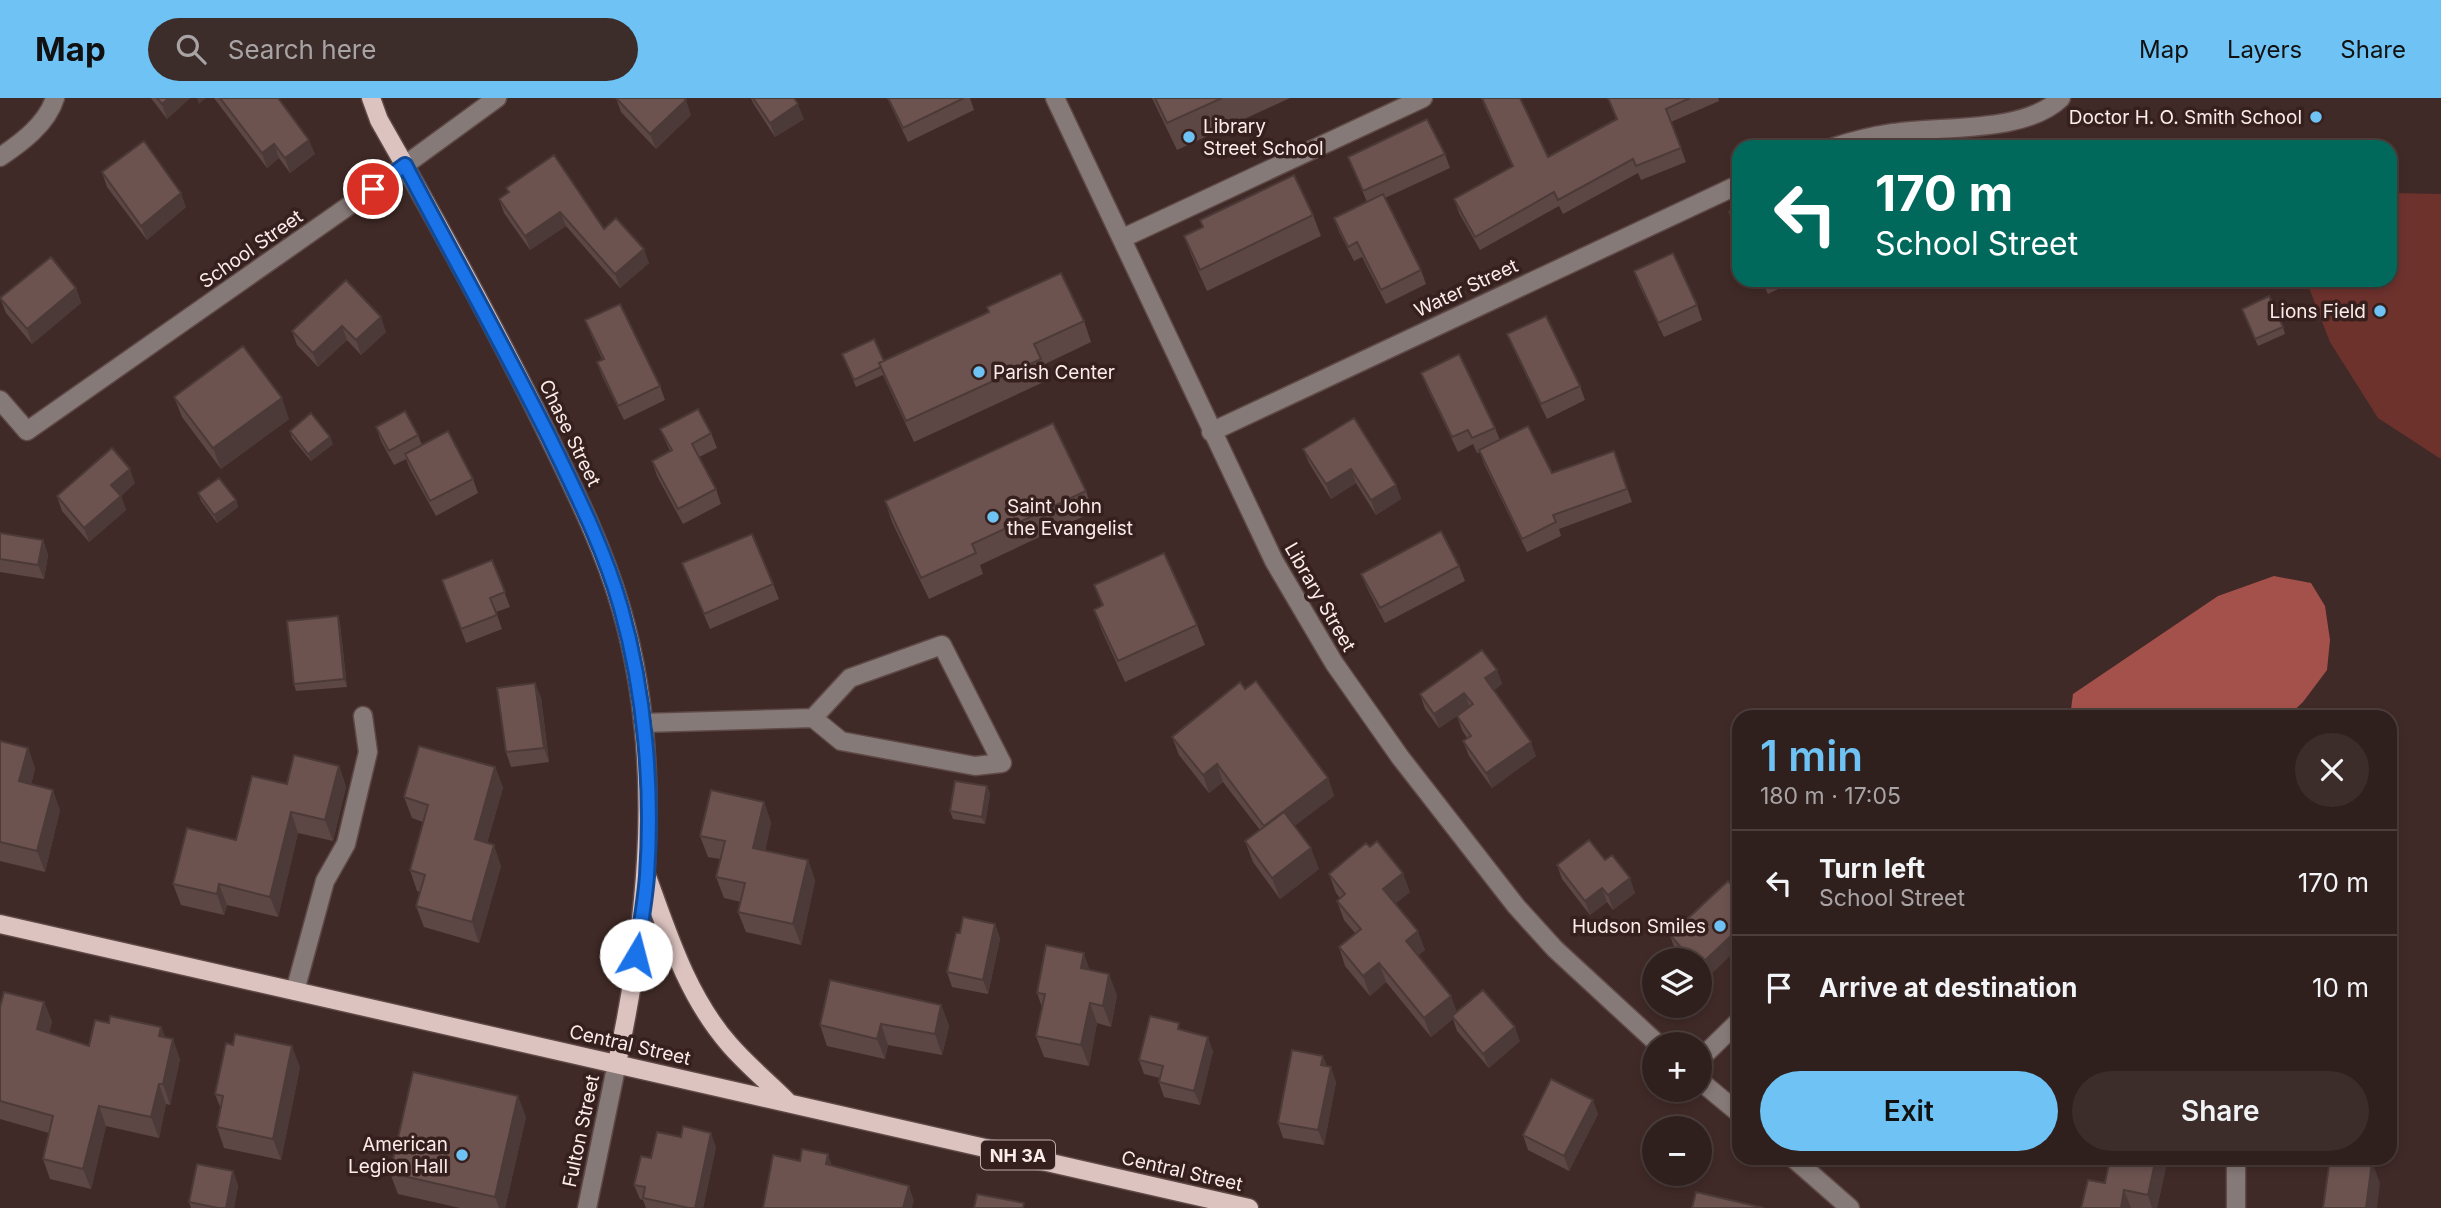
<!DOCTYPE html>
<meta charset="utf-8">
<style>
:root{--surface:#30201d;--page:#3c2d2a;--text:#f1f3f6;--muted:#a8a3a4;--line:#4b3e3b;--accent:#6ec2f4}
body{margin:0;font-family:Inter,sans-serif;background:var(--page);color:var(--text);height:100vh;display:flex;flex-direction:column;font-size:26px;white-space:nowrap}
*{box-sizing:border-box;margin:0}
p{font-size:23px;color:var(--muted)}
.icon{flex:none;width:38px;height:38px;fill:none;stroke:currentColor;stroke-width:2;stroke-linecap:round;stroke-linejoin:round}
.map{position:relative;flex:1;overflow:hidden}
.panel{position:absolute;left:1732px;top:612px;width:665px;height:455px;display:flex;flex-direction:column;background:var(--surface);border-radius:21px;box-shadow:0 4px 10px #0003,0 0 0 2px var(--line)}
.panel>*{flex:none}
.guide{position:absolute;left:1732px;top:42px;width:665px;height:147px;border-radius:21px;box-shadow:0 4px 10px #0003,0 0 0 2px var(--line);background:#00695c;color:#fff;overflow:hidden}
.tools{position:absolute;left:1642px;top:850px;display:grid;gap:14px}
.tools a{display:grid;place-items:center;width:70px;height:70px;border-radius:50%;background:var(--surface);box-shadow:0 4px 10px #0003,0 0 0 2px var(--line);font-size:35px}
.pin{position:absolute;display:grid;place-items:center;width:60px;height:60px;color:#fff;margin:-30px;border:4px solid #fff;border-radius:50%;box-shadow:0 2px 7px #0007}
.me{position:absolute;width:77px;margin:-38px;rotate:8deg;stroke-linejoin:round;filter:drop-shadow(0 0 5px #0008)}
.turn{display:flex;align-items:center;gap:24px;height:147px;padding:0 28px;font-size:32px}
.turn .icon{width:91px;height:91px;stroke-width:2.5}
.turn b{display:block;font-size:49px;line-height:60px}
.round{display:grid;place-items:center;flex:none;width:74px;height:74px;border-radius:37px;background:var(--page)}
.summary{display:flex;align-items:center;justify-content:space-between;height:119px;padding:0 28px}
h1{font-size:42px;font-weight:600;line-height:52px;color:var(--accent)}
.cta{display:flex;gap:14px;margin-top:auto;padding:14px 28px}
.cta a{flex:1;height:80px;border-radius:42px;background:var(--accent);color:#111;font-size:28px;font-weight:600;line-height:80px;text-align:center}
.cta a+a{background:var(--page);color:var(--text)}
ul{padding:0;list-style:none}
li{display:flex;align-items:center;gap:21px;height:105px;padding:0 28px;border-top:2px solid var(--line)}
li div{flex:1}
li b{display:block;font-size:26px}
li em{font-style:normal}
header{display:flex;align-items:center;gap:42px;box-sizing:border-box;height:98px;padding:0 35px;background:var(--accent);color:#111}
header strong{font-size:33px}
nav{display:flex;gap:38px;margin-inline-start:auto;font-size:24px}
.search{width:490px;height:63px;background:var(--page);display:flex;align-items:center;gap:18px;box-sizing:border-box;padding:0 24px;border-radius:38px;color:var(--muted);font-size:26px}
.map>svg:first-child{display:block}
</style>
<header>
<strong>Map</strong>
<div class="search"><svg class="icon" aria-label="search" viewBox="0 0 24 24"><circle cx="10" cy="10" r="6"/><path d="M15 15l6 6"/></svg>Search here</div>
<nav><a>Map</a><a>Layers</a><a>Share</a></nav>
</header>
<div class="map">
<svg width="2441" height="1110" viewBox="0 0 2441 1110">
<rect width="100%" height="100%" fill="#402a27"/>
<!-- green -->
<path fill="#6e322d" d="M2391,95L2441,96V361L2378,320L2330,244L2306,182H2390Z"/>
<!-- water -->
<path fill="#a3514a" d="M2274,478L2311,485L2325,508L2330,542L2327,572L2303,604L2287,619H2070L2073,596L2218,498Z"/>
<g fill="none" stroke-linecap="round" stroke-linejoin="round">
<defs>
<path id="minor" d="M1055,0L1274,463L1334,565L1400,659L1516,808L1555,851L1659,947
M1834,49C1853,43 1873,38 1893,35C1942,27 2024,36 2061,0
M0,59C21,45 47,26 55,0
M1123,140L1423,0
M0,302L27,333L357,102L497,0
M1211,334L1740,86
M643,625L813,620L841,643L975,668L1002,665L942,547L850,580L813,620
M295,893L325,783L346,746L368,654L363,618
M1699,962L1740,922
M1699,982L1740,1016
M1793,1060L1850,1110
M2236,1060V1110
M587,1110L617,965"/>
<path id="major" d="M371,0L379,22C436,122 491,222 542,325C571,385 602,445 621,510C664,658 649,816 617,965
M648,781C669,839 688,899 729,946C746,966 768,984 787,1003
M0,826L1249,1110"/>
</defs>
<!-- minor casing -->
<use href="#minor" stroke="#5e4946" stroke-width="21"/>
<!-- major casing -->
<use href="#major" stroke="#5e4946" stroke-width="21"/>
<!-- minor -->
<use href="#minor" stroke="#867a78" stroke-width="18"/>
<!-- major -->
<use href="#major" stroke="#dcc3c0" stroke-width="18"/>
</g>
<!-- wall -->
<path fill="#5d4745" d="M151,0H190L167,21Z
M214,0H278L315,56L290,75L279,60L267,70Z
M616,0L691,17L656,51L621,14Z
M751,0H753L804,21L775,39L753,5Z
M887,0H970L974,12L908,44Z
M1152,0H1290L1177,52Z
M1481,0L1548,59L1616,21L1608,0H1718L1719,3L1671,24L1686,64L1641,82L1638,75L1563,116L1559,108L1480,152L1459,115L1454,101L1512,68L1486,12Z
M1445,56L1450,70L1385,100L1421,172L1426,186L1386,206L1362,159L1354,163L1339,134L1334,120L1367,104L1348,59Z
M102,74L186,109L147,142L107,89Z
M506,90L604,131L649,165L620,190L566,128L530,152L504,115L499,101L508,95Z
M1740,108V140L1729,114Z
M1313,117L1321,138L1207,193L1192,159L1184,138L1203,130L1200,122Z
M1634,173L1697,207L1702,222L1664,239L1639,187Z
M346,182L386,234L361,257L347,242L318,269L297,247L292,233Z
M1761,182H1796L1768,196Z
M76,190L81,205L32,246L6,215L0,200Z
M2245,218L2283,229L2285,236L2258,248Z
M585,222L660,288L665,302L624,322L602,278L597,264L602,261L591,237Z
M1084,223L1091,244L1043,267L1048,282L914,344L883,277L856,289L842,256L884,263Z
M1507,236L1580,288L1585,302L1547,321L1513,250Z
M1421,275L1495,330L1500,342L1552,375L1614,353L1632,404L1559,431L1561,438L1527,454L1484,366L1480,354L1477,355L1473,346L1458,354L1427,290Z
M174,299L289,321L221,371L182,319Z
M376,329L418,337L422,347L473,381L478,395L436,418L410,371L406,361L394,367L381,343Z
M660,331L711,335L717,350L699,359L716,391L721,406L683,426L657,378L652,363L670,353Z
M290,333L333,346L311,363L292,340Z
M1303,351L1396,387L1401,401L1376,417L1356,385L1331,401L1309,365Z
M135,385L121,398L126,412L89,444L62,413L57,398Z
M1086,393L1093,414L980,467L983,476L929,501L892,424L885,403Z
M198,395L236,402L238,409L217,425L201,403Z
M0,435L43,442L48,457L44,481L0,474Z
M492,462L510,509L496,514L502,531L466,545L442,482Z
M682,465L773,486L779,501L710,531Z
M1459,468L1465,483L1385,525L1367,490L1361,476Z
M1094,487L1197,527L1205,547L1125,584L1102,533L1094,512L1102,508Z
M338,518L340,526L347,589L296,593L294,586Z
M1497,572L1502,586L1494,592L1536,658L1492,690L1469,658L1463,643L1467,640L1462,632L1457,618L1439,630L1425,611L1420,596Z
M541,599L549,664L511,669L506,654Z
M1172,639L1328,680L1334,698L1294,728L1319,771L1280,801L1253,764L1245,743L1260,732L1223,684L1209,695L1179,657Z
M28,650L35,671L31,686L60,712L45,774L0,763V744Z
M339,668L346,689L333,743L298,735L278,819L227,807L224,817L181,807L173,786L236,742L287,686Z
M495,669L503,690L487,745L501,768L479,845L424,829L416,808L420,794L417,793L410,772L423,724L412,720L404,699Z
M987,688L990,696L985,726L953,721L950,713Z
M764,704L771,725L765,753L808,762L815,783L801,847L746,834L738,814L741,804L724,800L716,779L720,761L708,759L700,738Z
M1605,762L1635,795L1613,812L1607,804L1590,817L1562,781L1557,767Z
M1329,776L1410,794L1395,806L1425,852L1418,857L1457,914L1520,943L1489,970L1457,933L1453,921L1431,939L1386,884L1370,898L1345,868L1339,849L1355,835L1344,822L1337,803L1340,800L1336,795Z
M1740,795V856L1736,852L1704,883L1699,878V863H1685L1675,852L1670,837Z
M995,826L1000,841L988,896L952,889L947,874L960,835Z
M1090,872L1117,897L1111,929L1097,925L1089,968L1044,959L1036,938L1042,909L1037,895Z
M44,904L52,924L49,935L89,948L109,925L161,929L165,939L180,961L170,1007L166,1006L159,1040L106,1028L91,1091L50,1081L43,1061L49,1035L0,1021V909Z
M941,907L949,928L942,957L888,947L885,961L827,948L820,927Z
M1182,932L1213,953L1200,1007L1164,999L1159,984L1160,980L1144,976L1139,962Z
M1323,958L1327,969L1336,984L1324,1047L1283,1040L1278,1025Z
M300,969L281,1062L224,1050L217,1029L221,1011L215,996Z
M1598,1016L1569,1073L1528,1052L1523,1037Z
M526,1019L505,1110H460L398,1096L390,1075Z
M716,1049L703,1110H646L643,1102L640,1101L634,1087L651,1060Z
M2110,1060H2168L2157,1110H2081L2105,1085Z
M233,1073L238,1088L234,1110H191L189,1104Z"/>
<!-- shaded-wall -->
<path fill="#4c3a38" d="M169,0H190L167,21L162,6Z
M197,0H206L199,6Z
M686,2L691,17L656,51L650,36Z
M798,6L804,21L775,39L770,25Z
M309,42L315,56L290,75L285,60Z
M274,46L279,60L267,70L262,55Z
M181,95L186,109L147,142L141,128Z
M560,114L566,128L530,152L525,138Z
M644,151L649,165L620,190L615,176Z
M76,190L81,205L32,246L27,231Z
M381,219L386,234L361,257L356,242Z
M342,228L347,242L318,269L313,255Z
M282,300L289,321L221,371L213,350Z
M330,339L333,346L311,363L308,356Z
M130,371L135,385L121,398L126,412L89,444L84,430L111,387Z
M1351,371L1356,385L1331,401L1326,386Z
M1396,387L1401,401L1376,417L1371,402Z
M236,402L238,409L217,425L214,417Z
M43,442L48,457L44,481L38,467Z
M338,518L340,526L347,589L344,581Z
M1497,572L1502,586L1491,595L1485,580Z
M535,585L541,599L549,664L544,650Z
M1464,595L1470,609L1439,630L1434,616Z
M1531,644L1536,658L1492,690L1486,675Z
M28,650L35,671L27,704L19,683Z
M1217,666L1223,684L1209,695L1203,677Z
M339,668L346,689L333,743L325,722Z
M495,669L503,690L482,762L475,741Z
M1328,680L1334,698L1271,746L1264,728Z
M987,688L990,696L985,726L982,719Z
M53,692L60,712L45,774L37,753Z
M764,704L771,725L761,771L753,750Z
M291,714L298,735L278,819L270,799Z
M494,747L501,768L479,845L472,824Z
M1311,750L1319,771L1280,801L1272,780Z
M808,762L815,783L801,847L793,826Z
M1403,775L1410,794L1390,810L1383,791Z
M1630,780L1635,795L1613,812L1608,797Z
M219,786L227,807L224,817L217,796Z
M1602,790L1607,804L1590,817L1585,803Z
M995,826L1000,841L988,896L983,882Z
M1418,833L1425,852L1413,862L1406,843Z
M1731,838L1736,852L1704,883L1699,868Z
M1084,855L1091,876L1081,870Z
M1379,865L1386,884L1370,898L1363,878Z
M1109,876L1117,897L1111,929L1103,908Z
M1451,898L1458,917L1452,918L1453,921L1431,939L1424,920Z
M44,904L52,924L45,951L37,931Z
M1090,905L1097,925L1089,968L1081,947Z
M941,907L949,928L942,957L935,936Z
M881,926L888,947L885,961L877,941Z
M161,929L169,950L159,938Z
M1515,929L1520,943L1489,970L1483,956Z
M1208,939L1213,953L1200,1007L1194,993Z
M173,941L180,961L170,1007L163,986Z
M292,948L300,969L281,1062L273,1041Z
M1323,958L1328,972L1321,967Z
M1331,969L1336,984L1324,1047L1318,1032Z
M159,986L166,1006L159,1040L151,1019Z
M518,998L526,1019L505,1110H499L495,1099Z
M1593,1002L1598,1016L1569,1073L1564,1058Z
M99,1008L106,1028L91,1091L83,1071Z
M711,1035L716,1049L703,1110H695Z
M828,1056L833,1071L826,1066Z
M2156,1060H2168L2157,1110H2152L2148,1097Z
M2372,1064L2380,1085L2377,1110H2366Z
M233,1073L238,1088L234,1110H226Z
M909,1088L914,1103L912,1110H903Z
M2124,1092L2131,1110H2121Z"/>
<!-- building -->
<path fill="#6c5350" stroke="#4c3a38" stroke-width="2" d="M157,0H169L162,6Z
M220,0H278L309,42L285,60L274,46L262,55Z
M616,0H684L686,2L650,36Z
M753,0H794L798,6L770,25Z
M888,0H964L903,30Z
M1155,0H1222L1167,25Z
M1482,0H1520L1548,59L1617,21L1608,0H1690L1666,11L1681,50L1636,68L1633,61L1558,102L1554,94L1475,139L1454,101L1513,68Z
M1427,21L1445,56L1363,93L1348,59Z
M144,43L181,95L141,128L102,74Z
M554,57L604,131L616,120L644,151L615,176L560,114L525,138L499,101L509,94L506,90Z
M1294,77L1313,117L1200,172L1184,138L1203,129L1200,122Z
M1383,96L1421,172L1381,192L1357,144L1348,149L1334,120Z
M1740,108V136L1729,114Z
M1673,155L1697,207L1658,225L1634,173Z
M51,159L76,190L27,231L0,200Z
M1061,175L1084,223L1034,246L1041,261L906,323L879,265L989,214L987,209Z
M346,182L381,219L356,242L342,228L313,255L292,233Z
M2269,198L2283,229L2255,241L2242,211Z
M620,206L660,288L618,308L597,264L604,261L585,222Z
M1546,218L1580,288L1541,306L1507,236Z
M874,241L884,263L879,265L881,269L854,282L842,256Z
M243,248L282,300L213,350L174,299Z
M1459,256L1495,330L1472,340L1468,332L1452,339L1421,275Z
M698,311L711,335L692,346L716,391L678,411L652,363L672,352L660,331Z
M405,313L418,337L389,353L376,329Z
M311,315L330,339L308,356L290,333Z
M1354,320L1396,387L1371,402L1351,371L1326,386L1303,351Z
M1053,325L1086,393L972,446L976,455L921,480L885,403Z
M1528,328L1552,375L1614,353L1627,391L1553,417L1556,424L1522,441L1479,352Z
M448,333L473,381L430,403L405,356Z
M112,350L130,371L111,387L121,398L84,430L57,398Z
M219,380L236,402L214,417L198,395Z
M1441,433L1459,468L1380,510L1361,476Z
M0,435L43,442L38,467L0,461Z
M752,436L773,486L704,516L682,465Z
M1164,455L1197,527L1118,563L1094,512L1103,507L1094,487Z
M492,462L505,494L490,500L497,517L461,531L442,482Z
M338,518L344,581L294,586L287,523Z
M1482,552L1497,572L1485,580L1531,644L1486,675L1463,643L1471,638L1457,618L1473,606L1464,595L1434,616L1420,596Z
M1256,583L1328,680L1264,728L1217,666L1203,677L1172,639L1240,584L1245,591Z
M535,585L544,650L506,654L497,590Z
M0,643L28,650L19,683L53,692L37,753L0,744Z
M419,648L495,669L475,741L494,747L472,824L416,808L425,777L410,772L428,707L404,699Z
M294,657L339,668L325,722L291,714L270,799L219,786L217,796L173,786L187,730L236,742L252,678L287,686Z
M955,683L987,688L982,719L950,713Z
M711,692L764,704L753,750L808,762L793,826L738,814L745,785L716,779L725,743L700,738Z
M1284,714L1311,750L1272,780L1245,743Z
M1589,742L1605,762L1612,757L1630,780L1608,797L1602,790L1585,803L1557,767Z
M1377,743L1403,775L1383,791L1418,833L1406,843L1451,898L1424,920L1379,865L1363,878L1339,849L1361,831L1337,803L1345,796L1329,776L1366,745L1370,749Z
M1728,783L1740,795V847L1731,838L1699,868V863H1693L1670,837Z
M963,819L995,826L983,882L947,874L956,835H960Z
M1046,847L1084,855L1081,870L1109,876L1103,908L1090,905L1081,947L1036,938L1045,896L1037,895Z
M830,882L941,907L935,936L881,926L877,941L820,927Z
M1483,892L1515,929L1483,956L1452,918Z
M4,894L44,904L37,931L89,948L95,922L109,925L110,918L161,929L159,938L173,941L163,986H159L151,1019L99,1008L83,1071L43,1061L53,1018L0,1003V909Z
M1150,918L1179,925L1178,931L1208,939L1194,993L1159,984L1163,968L1139,962Z
M235,936L292,948L273,1041L217,1029L223,998L215,996L226,945L233,947Z
M1292,952L1323,958L1321,967L1331,969L1318,1032L1278,1025Z
M413,974L518,998L495,1099L390,1075Z
M1551,981L1593,1002L1564,1058L1523,1037Z
M683,1028L711,1035L695,1110H689L643,1100L645,1089L634,1087L641,1058L651,1060L657,1034L681,1039Z
M802,1051L828,1056L826,1066L909,1088L903,1110H763L773,1057L800,1063Z
M2110,1060H2156L2148,1097L2124,1092L2121,1110H2081L2088,1082L2105,1085Z
M2330,1060H2343L2372,1064L2366,1110H2323Z
M197,1066L233,1073L226,1110H218L189,1104Z
M1696,1094L1764,1110H1692Z
M977,1096L1024,1105L1023,1110H974Z"/>
<g fill="none" stroke-linecap="round" stroke-linejoin="round">
<defs>
<path id="route" d="M373,91L405,67C453,158 503,247 549,339C576,395 604,450 621,510C645,595 653,690 647,778C645,804 640,831 636,857"/>
</defs>
<!-- route casing -->
<use href="#route" stroke="#114b97" stroke-width="18"/>
<!-- route -->
<use href="#route" stroke="#1a73e8" stroke-width="12"/>
</g>
<!-- markers -->
<g fill="#6ec2f4" stroke="#36201e" stroke-width="2.5">
<circle cx="2316" cy="19" r="7"/>
<circle cx="1189" cy="39" r="7"/>
<circle cx="2380" cy="213" r="7"/>
<circle cx="979" cy="274" r="7"/>
<circle cx="993" cy="419" r="7"/>
<circle cx="1720" cy="828" r="7"/>
<circle cx="462" cy="1057" r="7"/>
</g>
<g text-anchor="middle" dominant-baseline="central" stroke-width="7" stroke-linejoin="round" paint-order="stroke">
<!-- shield labels -->
<rect fill="#36201e" stroke="#c0afad" stroke-width="2" x="981" y="1042.5" width="74" height="29" rx="5"/>
<g font-size="18" font-weight="bold" fill="#fbecea">
<text x="1018" y="1057">NH 3A</text>
</g>
<!-- poi labels -->
<g font-size="19" fill="#fbecea" stroke="#36201e" text-anchor="end">
<text x="2302" y="19">Doctor H. O. Smith School</text>
<text x="1203" y="28" text-anchor="start">Library<tspan x="1203" dy="22">Street School</tspan></text>
<text x="2366" y="213">Lions Field</text>
<text x="993" y="274" text-anchor="start">Parish Center</text>
<text x="1007" y="408" text-anchor="start">Saint John<tspan x="1007" dy="22">the Evangelist</tspan></text>
<text x="1706" y="828">Hudson Smiles</text>
<text x="448" y="1046">American<tspan x="448" dy="22">Legion Hall</tspan></text>
</g>
<!-- street labels -->
<g font-size="19" fill="#fbecea" stroke="#36201e">
<text transform="translate(251 151) rotate(-35)">School Street</text>
<text transform="translate(1466 190) rotate(-25)">Water Street</text>
<text transform="translate(570 335) rotate(64)">Chase Street</text>
<text transform="translate(1320 499) rotate(60)">Library Street</text>
<text transform="translate(630 947) rotate(13)">Central Street</text>
<text transform="translate(581 1033) rotate(-78)">Fulton Street</text>
<text transform="translate(1182 1073) rotate(13)">Central Street</text>
</g>
</g>
</svg>
<div class="tools">
<a><svg class="icon" aria-label="layers" viewBox="0 0 24 24"><path d="M12 4l9 5-9 5-9-5zM3 14l9 5 9-5"/></svg></a>
<a>+</a>
<a>−</a>
</div>
<div class="pin" style="left:373px;top:91px;background:#d93025"><svg class="icon" aria-label="arrive" viewBox="0 0 24 24"><path d="M6 21V4h12l-3 4 3 4H6"/></svg></div>
<svg class="me" style="left:636px;top:857px" viewBox="-20 -20 40 40"><circle r="19" fill="#fff"/><path d="M0-13L10 11 0 6-10 11z" fill="#1a73e8"/></svg>
<div class="guide">
<div class="turn"><svg class="icon" aria-label="left" viewBox="0 0 24 24"><path d="M17 20v-9H6M10 6l-5 5 5 5"/></svg><div><b>170 m</b>School Street</div></div>
</div>
<section class="panel">
<div class="summary"><div><h1>1 min</h1><p>180 m · 17:05</p></div><a class="round"><svg class="icon" aria-label="close" viewBox="0 0 24 24"><path d="M6 6l12 12M18 6L6 18"/></svg></a></div>
<ul>
<li><svg class="icon" aria-label="left" viewBox="0 0 24 24"><path d="M17 20v-9H6M10 6l-5 5 5 5"/></svg><div><b>Turn left</b><p>School Street</p></div><em>170 m</em></li>
<li><svg class="icon" aria-label="arrive" viewBox="0 0 24 24"><path d="M6 21V4h12l-3 4 3 4H6"/></svg><div><b>Arrive at destination</b></div><em>10 m</em></li>
</ul>
<div class="cta"><a>Exit</a><a>Share</a></div>
</section>
</div>
